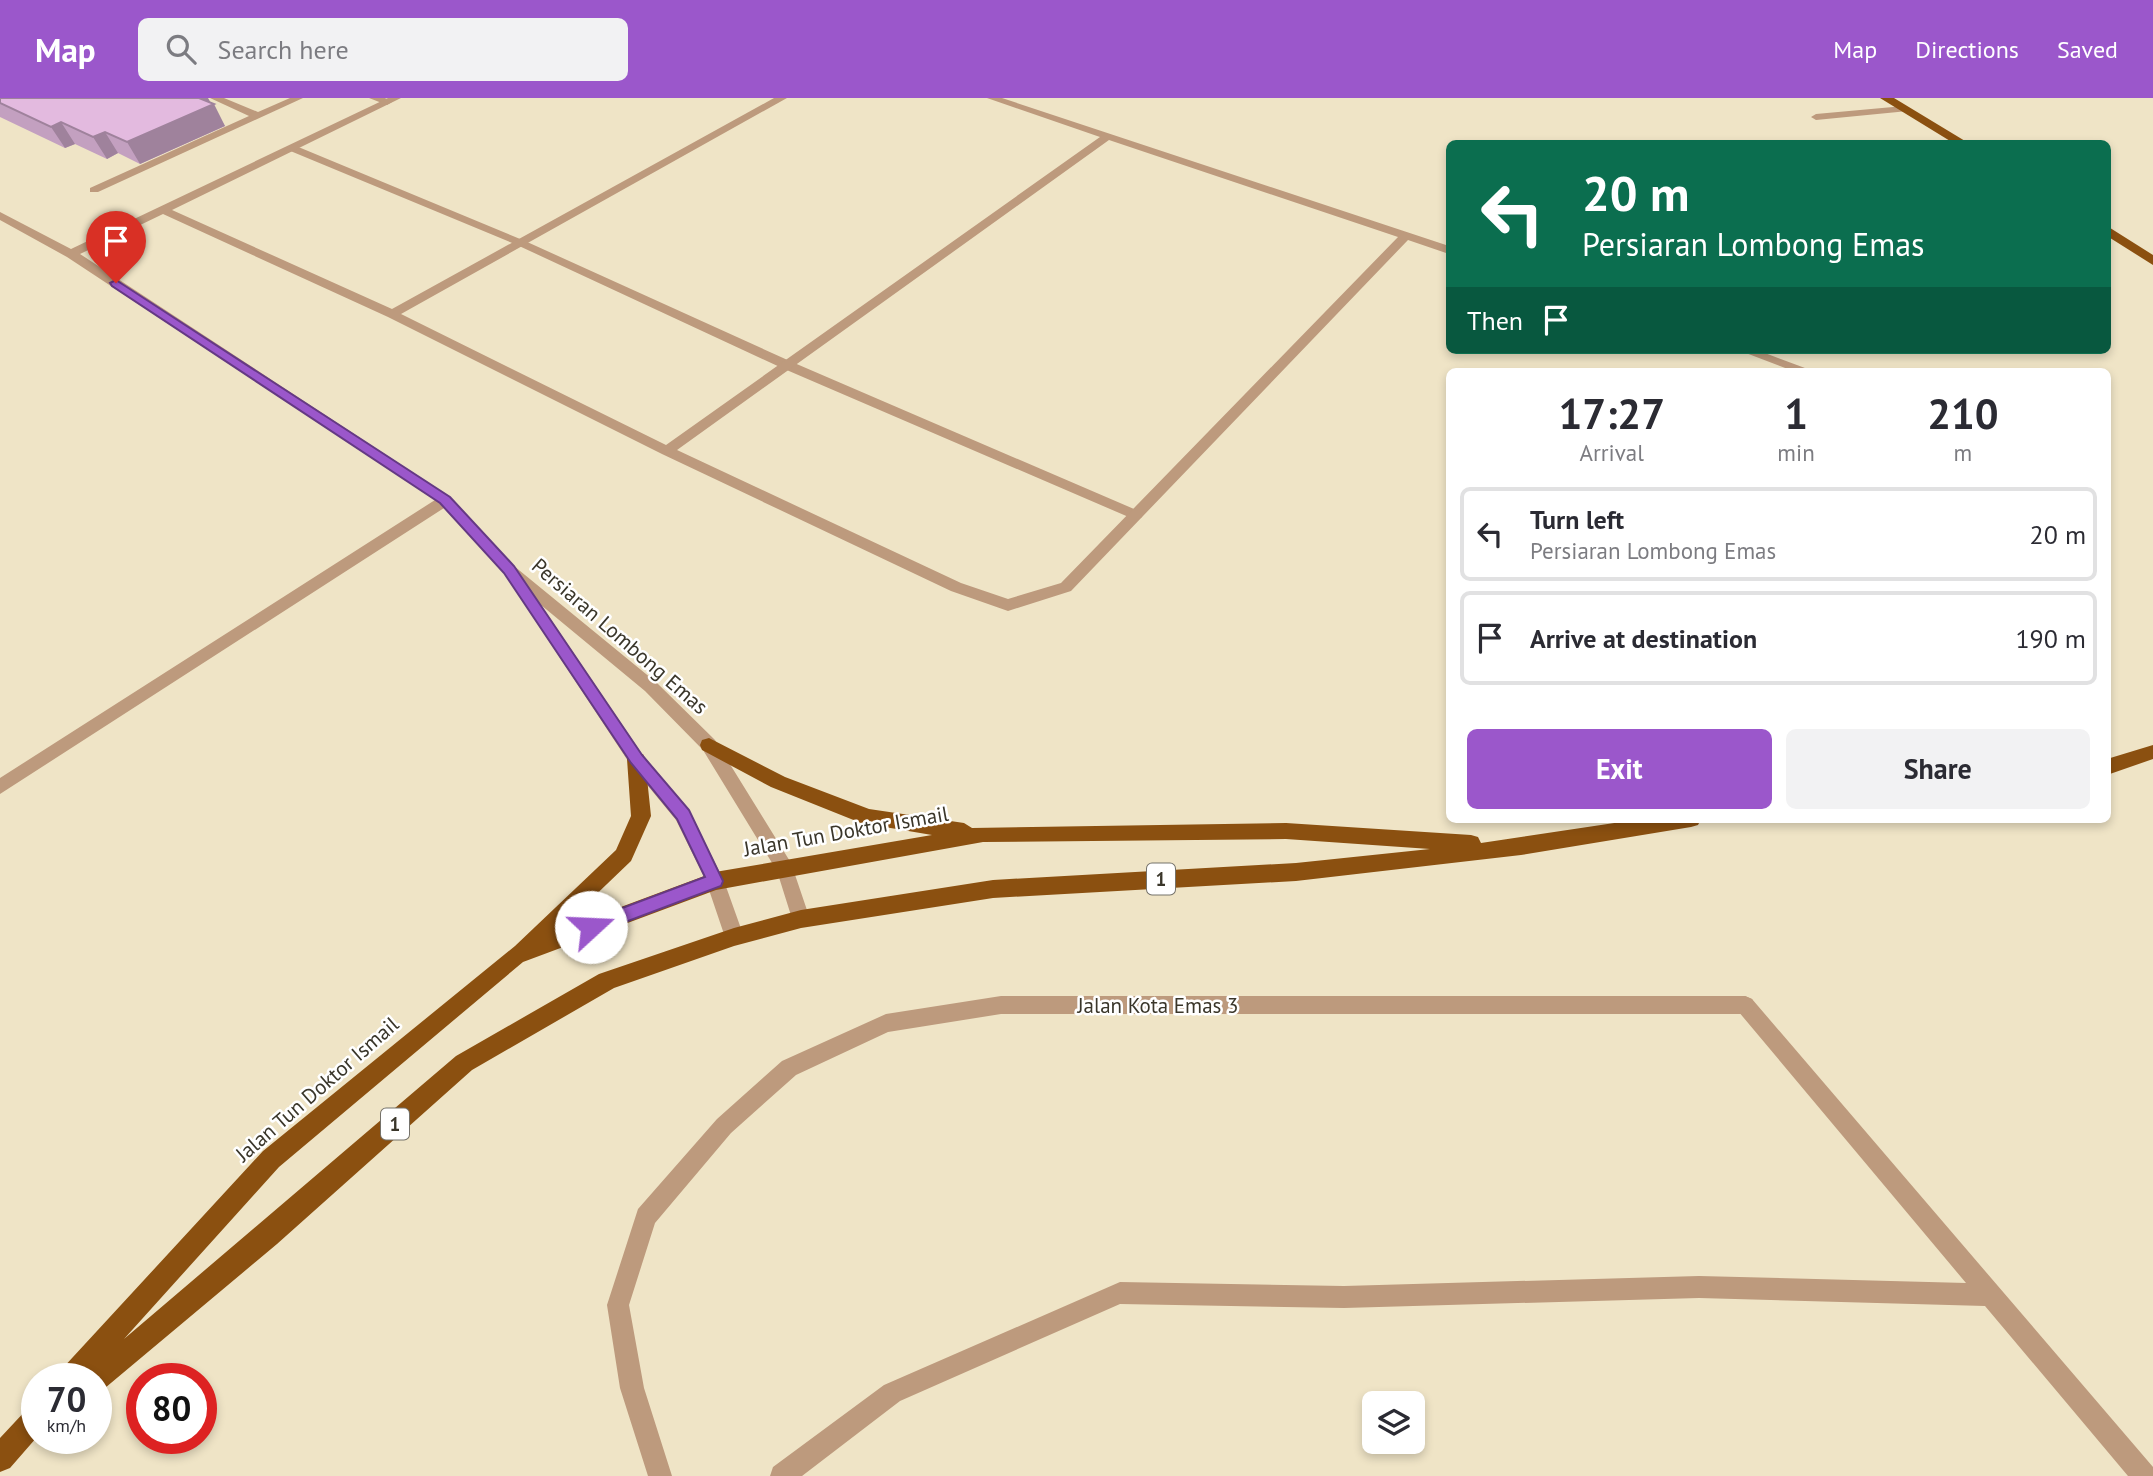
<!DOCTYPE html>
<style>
:root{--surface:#fff;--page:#f2f2f3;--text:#2b2b33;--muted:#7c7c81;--line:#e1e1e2;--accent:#9b57cb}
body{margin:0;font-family:"PT Sans",sans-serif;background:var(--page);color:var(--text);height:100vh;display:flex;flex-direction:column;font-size:26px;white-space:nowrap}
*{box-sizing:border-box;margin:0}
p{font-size:23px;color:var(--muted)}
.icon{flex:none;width:38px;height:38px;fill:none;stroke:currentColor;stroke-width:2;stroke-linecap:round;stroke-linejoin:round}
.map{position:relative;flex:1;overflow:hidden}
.sheet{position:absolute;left:1446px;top:270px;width:665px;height:455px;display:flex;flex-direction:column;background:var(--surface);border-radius:10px;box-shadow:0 4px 10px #0003}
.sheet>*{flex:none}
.banner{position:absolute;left:1446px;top:42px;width:665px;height:214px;border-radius:10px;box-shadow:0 4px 10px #0003;background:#0b6e4f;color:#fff;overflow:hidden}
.fabs{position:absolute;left:1362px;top:1293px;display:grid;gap:14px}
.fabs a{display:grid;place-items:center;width:63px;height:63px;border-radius:10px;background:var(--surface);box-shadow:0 4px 10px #0003;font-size:35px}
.speed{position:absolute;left:21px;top:1265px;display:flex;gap:14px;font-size:35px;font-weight:700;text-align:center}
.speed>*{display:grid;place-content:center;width:91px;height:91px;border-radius:50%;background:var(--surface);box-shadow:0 4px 10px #0003;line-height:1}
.speed small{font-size:18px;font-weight:400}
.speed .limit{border:10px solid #d22;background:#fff;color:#111}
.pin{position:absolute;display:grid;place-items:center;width:60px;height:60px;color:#fff;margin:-72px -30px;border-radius:50% 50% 50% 0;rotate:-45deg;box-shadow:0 0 7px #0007}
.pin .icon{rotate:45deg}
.me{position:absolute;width:77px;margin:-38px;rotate:70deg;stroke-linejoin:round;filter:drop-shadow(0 0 5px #0008)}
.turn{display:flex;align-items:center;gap:24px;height:147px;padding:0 21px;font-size:32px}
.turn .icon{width:91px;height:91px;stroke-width:2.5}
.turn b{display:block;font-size:49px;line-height:60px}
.then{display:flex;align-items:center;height:66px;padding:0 21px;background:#0003;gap:14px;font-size:26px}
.eta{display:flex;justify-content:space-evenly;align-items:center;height:119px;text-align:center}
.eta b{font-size:42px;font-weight:800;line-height:49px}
.primary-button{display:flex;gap:14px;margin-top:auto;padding:14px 21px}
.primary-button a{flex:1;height:80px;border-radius:10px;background:var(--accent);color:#fff;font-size:28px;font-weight:800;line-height:80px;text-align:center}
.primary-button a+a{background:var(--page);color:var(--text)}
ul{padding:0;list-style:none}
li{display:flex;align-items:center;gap:21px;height:94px;margin:0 14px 10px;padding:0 7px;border:4px solid var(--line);border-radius:10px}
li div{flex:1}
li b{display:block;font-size:26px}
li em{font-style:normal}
header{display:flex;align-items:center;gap:42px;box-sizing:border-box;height:98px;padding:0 35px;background:var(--accent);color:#fff}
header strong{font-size:33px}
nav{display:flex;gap:38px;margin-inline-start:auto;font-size:24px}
.search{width:490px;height:63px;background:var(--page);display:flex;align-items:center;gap:18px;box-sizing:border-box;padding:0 24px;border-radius:10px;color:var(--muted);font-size:26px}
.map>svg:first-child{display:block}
</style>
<header>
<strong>Map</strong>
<div class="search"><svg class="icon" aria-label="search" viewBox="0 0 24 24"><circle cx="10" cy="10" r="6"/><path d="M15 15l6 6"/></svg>Search here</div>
<nav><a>Map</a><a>Directions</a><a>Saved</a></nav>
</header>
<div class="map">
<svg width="2153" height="1378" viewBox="0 0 2153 1378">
<rect width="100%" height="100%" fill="#efe4c6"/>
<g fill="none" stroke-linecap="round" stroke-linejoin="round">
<!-- service -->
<path fill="#bd9a7d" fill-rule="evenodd" d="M210,0H224L258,14L290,0H303L98,94H90V90L249,18Z
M369,0H385L392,4L387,7Z
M1904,8L1909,11L1908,13L1816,22L1811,19L1816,16Z
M288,48H296L525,143L792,264L1141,414L1143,417L1141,420H1131L782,270L517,147L288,52Z
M1745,898L1752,901L2153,1369V1378H2128L1985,1208L1699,1200L1344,1210L1120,1206L900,1303L802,1378H770L773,1369L884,1287L1120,1184L1344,1188L1699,1178L1966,1185L1738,913L1735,907L1738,901Z"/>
<!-- minor -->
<path fill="#bd9a7d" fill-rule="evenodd" d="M388,0H401L172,112L392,211L774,0H787L401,216L666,347L1100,39L987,0H1002L1449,148V156L1408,142L1071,493L1008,513L951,493L662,356L388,219L163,116L80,156L450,399L514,468L657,585L715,642L791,765L810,821L808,827L801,829L794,827L777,773L703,652L645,593L541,507L642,656L689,712L724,783L744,839L741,845L734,847L727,845L706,783L676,722L630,666L514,490L513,483L444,410L0,696V680L435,402L67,159L0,122V114L71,151ZM1109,42L1398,139L1061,485L1008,501L961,485L677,352Z
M1738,252H1757L1813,273H1793Z
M1001,898H1745L1752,901L1755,907L1752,913L1745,916H1001L888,934L796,977L731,1035L655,1125L629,1207L644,1290L672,1378H648L620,1290L607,1207L638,1111L717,1021L782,963L886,916Z"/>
<!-- trunk -->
<path fill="#8b5010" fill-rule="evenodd" d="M1880,0H1894L1970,46H1955Z
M2107,128L2153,157V167L2107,138Z
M709,640L785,679L869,711L964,725L972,730L1286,725L1471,737L1478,739L1481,745L1641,721H1701L1698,727L1691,729L1521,757L1296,783L993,800L801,830L734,848L614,890L472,972L277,1146L105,1290L96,1294V1281H57L61,1272L263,1053L515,848L616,752L631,718L627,661L629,656H643L645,661L651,718L631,763L559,832L715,774L932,737L861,725L771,689L702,652L700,647L702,642ZM1286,741L1430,751L1296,765L993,782L801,812L734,830L599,876L456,958L124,1241L279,1069L523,864L716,792L983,744Z
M2153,647V661L2107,677V661Z
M37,1306V1339L10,1370L0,1374V1340L28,1310Z"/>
</g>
<!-- wall -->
<path fill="#c3a0c0" d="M0,0L210,5L225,28L140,66L118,55L107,61L75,46L65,50L0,19Z"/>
<!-- shaded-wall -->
<path fill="#9f829c" d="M195,0H208L212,7L214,6L225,28L140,66L127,44Z
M61,24L75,46L65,50L51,29Z
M105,34L118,55L107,61L93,39Z"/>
<!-- building -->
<path fill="#e3badf" stroke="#9f829c" stroke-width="2" d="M0,0H199L214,6L127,44L105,34L93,39L61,24L51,29L0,5Z"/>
<!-- route -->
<path fill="#9b57cb" stroke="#653984" stroke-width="2" d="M116,182L450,399L514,468L642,657L689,712L723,783L721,788L591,837L585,835L582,829L585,824L705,779L677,721L631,665L504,475L440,405L112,188L110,185Z"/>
<g text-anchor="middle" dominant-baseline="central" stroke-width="5" stroke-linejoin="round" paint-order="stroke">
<!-- shield labels -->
<g fill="#fff" stroke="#75726a" stroke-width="2">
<rect x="1147" y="765.5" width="28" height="31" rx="5"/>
<rect x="381" y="1010.5" width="28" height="31" rx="5"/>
</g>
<g font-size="19" font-weight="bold" fill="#3a362a">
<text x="1161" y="781">1</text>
<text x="395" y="1026">1</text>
</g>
<!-- street labels -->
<g font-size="21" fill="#3a362a" stroke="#fff">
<text transform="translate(620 538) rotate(41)">Persiaran Lombong Emas</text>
<text transform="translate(846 733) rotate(-10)">Jalan Tun Doktor Ismail</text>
<text x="1158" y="907">Jalan Kota Emas 3</text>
<text transform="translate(317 991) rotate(-41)">Jalan Tun Doktor Ismail</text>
</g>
</g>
</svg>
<div class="fabs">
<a><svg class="icon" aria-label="layers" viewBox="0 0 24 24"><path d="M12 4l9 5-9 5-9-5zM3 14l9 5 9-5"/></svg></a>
</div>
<div class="speed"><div>70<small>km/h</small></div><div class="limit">80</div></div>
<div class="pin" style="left:116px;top:185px;background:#d93025"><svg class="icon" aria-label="arrive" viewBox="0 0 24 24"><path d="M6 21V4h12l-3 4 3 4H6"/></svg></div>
<svg class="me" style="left:591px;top:829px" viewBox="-20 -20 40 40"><circle r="19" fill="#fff"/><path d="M0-13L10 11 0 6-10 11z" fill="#9b57cb"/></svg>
<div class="banner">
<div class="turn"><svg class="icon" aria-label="left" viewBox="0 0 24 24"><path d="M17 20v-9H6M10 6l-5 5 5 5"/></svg><div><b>20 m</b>Persiaran Lombong Emas</div></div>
<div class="then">Then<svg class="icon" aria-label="arrive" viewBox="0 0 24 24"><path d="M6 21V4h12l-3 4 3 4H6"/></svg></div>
</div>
<section class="sheet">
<div class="eta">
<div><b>17:27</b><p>Arrival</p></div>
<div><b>1</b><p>min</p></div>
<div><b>210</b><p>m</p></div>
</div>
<ul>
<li><svg class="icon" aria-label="left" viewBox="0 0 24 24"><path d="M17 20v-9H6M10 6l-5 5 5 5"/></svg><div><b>Turn left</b><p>Persiaran Lombong Emas</p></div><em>20 m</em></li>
<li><svg class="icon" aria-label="arrive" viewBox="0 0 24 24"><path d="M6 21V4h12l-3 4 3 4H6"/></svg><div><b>Arrive at destination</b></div><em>190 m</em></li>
</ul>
<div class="primary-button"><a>Exit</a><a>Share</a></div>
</section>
</div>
